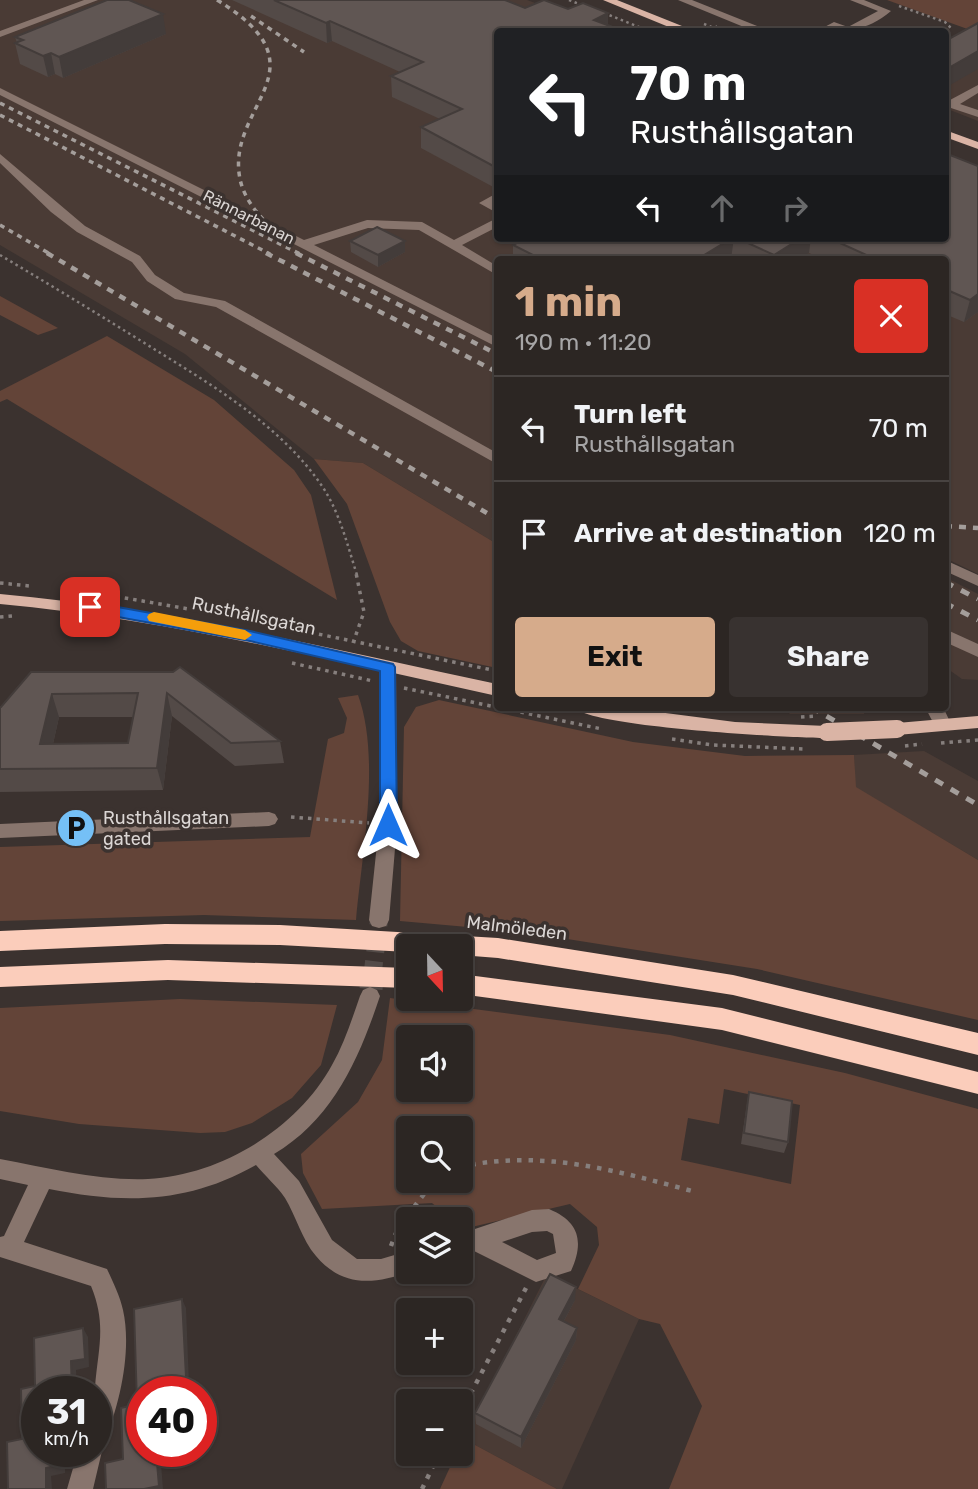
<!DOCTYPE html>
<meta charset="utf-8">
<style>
:root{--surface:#2c2623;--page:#383230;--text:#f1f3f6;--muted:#a6a5a6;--line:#484341;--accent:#d6ab8b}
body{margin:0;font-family:Rubik,sans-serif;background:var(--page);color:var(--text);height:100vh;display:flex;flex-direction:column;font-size:26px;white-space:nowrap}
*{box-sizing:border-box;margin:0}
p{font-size:23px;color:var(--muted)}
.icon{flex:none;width:38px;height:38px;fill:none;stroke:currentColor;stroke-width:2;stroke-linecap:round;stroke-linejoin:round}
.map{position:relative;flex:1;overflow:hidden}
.side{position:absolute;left:494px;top:256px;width:455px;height:455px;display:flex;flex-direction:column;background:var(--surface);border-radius:7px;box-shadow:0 2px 5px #0004,0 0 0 2px var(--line)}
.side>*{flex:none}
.banner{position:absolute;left:494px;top:28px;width:455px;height:214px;border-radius:7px;box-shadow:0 2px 5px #0004,0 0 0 2px var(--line);background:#202124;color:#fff;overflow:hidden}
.needle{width:46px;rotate:158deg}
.fabs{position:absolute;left:396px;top:934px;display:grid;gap:14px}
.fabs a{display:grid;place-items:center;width:77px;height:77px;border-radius:7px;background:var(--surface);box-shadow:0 2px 5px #0004,0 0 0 2px var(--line);font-size:35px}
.speed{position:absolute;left:21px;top:1376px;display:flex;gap:14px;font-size:35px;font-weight:700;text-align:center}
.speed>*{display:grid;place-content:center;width:91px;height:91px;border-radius:50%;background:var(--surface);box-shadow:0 2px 5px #0004,0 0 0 2px var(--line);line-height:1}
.speed small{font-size:18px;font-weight:400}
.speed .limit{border:10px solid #d22;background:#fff;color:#111}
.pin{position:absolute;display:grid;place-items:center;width:60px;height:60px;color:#fff;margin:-30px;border-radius:14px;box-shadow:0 4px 10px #0006}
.me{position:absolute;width:77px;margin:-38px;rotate:0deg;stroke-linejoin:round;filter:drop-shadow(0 0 5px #0008)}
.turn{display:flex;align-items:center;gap:24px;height:147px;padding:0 21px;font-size:32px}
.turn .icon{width:91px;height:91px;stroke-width:2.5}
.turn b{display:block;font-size:49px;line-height:60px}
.lanes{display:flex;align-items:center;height:66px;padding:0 21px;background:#0003;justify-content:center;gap:35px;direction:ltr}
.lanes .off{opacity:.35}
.round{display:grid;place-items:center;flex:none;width:74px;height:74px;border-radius:7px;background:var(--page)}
.head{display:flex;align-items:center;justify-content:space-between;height:119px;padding:0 21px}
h1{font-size:42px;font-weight:700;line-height:52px;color:var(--accent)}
.primary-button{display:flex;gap:14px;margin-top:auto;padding:14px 21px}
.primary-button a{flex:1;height:80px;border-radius:7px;background:var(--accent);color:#111;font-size:28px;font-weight:700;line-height:80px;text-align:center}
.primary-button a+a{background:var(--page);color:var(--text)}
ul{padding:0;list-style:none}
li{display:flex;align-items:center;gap:21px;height:105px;padding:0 21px;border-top:2px solid var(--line)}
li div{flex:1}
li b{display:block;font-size:26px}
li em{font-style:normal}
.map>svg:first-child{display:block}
</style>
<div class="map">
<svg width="978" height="1489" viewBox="0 0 978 1489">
<rect width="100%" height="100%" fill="#3b322f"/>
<!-- built -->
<path fill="#4a3b35" d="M0,0H527L609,31L497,32V238H945L978,174V574L945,558V259H497V544L363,463L314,459L185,354L0,245Z
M978,36V121L945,108V50Z
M945,577L978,594V680L962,679L945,667Z
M781,707H866L864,714H790Z
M924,751L978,781V860L855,787L854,755Z
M547,1274L639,1319L562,1489H557L464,1439Z"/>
<!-- green -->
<path fill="#634438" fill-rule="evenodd" d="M887,0H978V36L973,31Z
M0,296L58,328L38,335L0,315Z
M107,336L214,400L294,470L311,495L337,600L7,399L0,402V391Z
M314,459L363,463L497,544V668L418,651L401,641L390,622L347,504Z
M358,695C381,758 362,853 356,920L204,915L0,921V847L310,837L328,739L344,733L347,718L338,698Z
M439,700L633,742L745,756L854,755L856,787L978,860V1020L757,969L523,932L400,921L404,727L416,707Z
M390,998L670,1035L845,1073L978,1109V1489H669L702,1406L660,1324L639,1319L578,1289L599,1245L597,1227L570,1204L463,1229L460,1220H452L432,1203L322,1209L303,1173L301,1154L358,1102L382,1060ZM408,1038H460V1090H408ZM724,1089L800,1105L791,1184L681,1160L688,1118L719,1124ZM408,1129H460V1181H408Z
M180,999L337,1005L321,1065L292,1098L252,1123L225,1132L200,1133L79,1124L0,1111V1008Z
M464,1439L557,1489H440L456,1454H460Z"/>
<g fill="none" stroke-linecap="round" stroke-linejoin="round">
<!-- minor-tunnel-far1 -->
<path stroke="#534b48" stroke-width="18" stroke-dasharray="18 9" stroke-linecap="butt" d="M372,979L379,920"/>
<!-- minor-tunnel -->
<path stroke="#534b48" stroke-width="23" stroke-dasharray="23 11" stroke-linecap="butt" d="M371,989L372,977"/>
<!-- path-far2 -->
<path stroke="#867f7d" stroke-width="2.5" stroke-dasharray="2.5 3.5" stroke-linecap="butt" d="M569,0L584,6
M899,6L945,22L951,28L945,32
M604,13L639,27
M704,24L714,28L718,26
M0,255C52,286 103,317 154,349C215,387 281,426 322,486C340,513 347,544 357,575"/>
<!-- path-far1 -->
<path stroke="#867f7d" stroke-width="3.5" stroke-dasharray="3.5 5" stroke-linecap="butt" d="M0,583L30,586
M108,595L235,617
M0,617L12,616
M294,629L497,671
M353,643L364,612L356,573
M292,663L373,681
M404,688L602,729
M672,739L713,745L804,749
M941,743L978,740
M291,817L369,823"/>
<!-- path -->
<path stroke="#867f7d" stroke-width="4.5" stroke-dasharray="4.5 7" stroke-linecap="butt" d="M460,1167C540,1149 614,1170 692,1191
M391,1246L398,1228L434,1181
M460,1414L526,1288
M422,1489L439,1454"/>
<!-- minor -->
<path fill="#88756d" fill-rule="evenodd" d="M84,0H98L0,37V31Z
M678,0H692L772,32H756Z
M850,0H864L891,11C866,32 844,32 815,32L834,22L848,27L878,11Z
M978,85V93L960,104L978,110V117L945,106V99L950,100Z
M0,88L304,240L367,220L422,222L454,240L497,218V227L462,245L497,266V275L419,230L368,228L314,245L497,338V347L0,95Z
M0,154L85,226L140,256L155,275L184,293L225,301L497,453V464L216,307L175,299L147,281L132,262L77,232L51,212L0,163Z
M497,193V202L494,203L497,204V213L479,203Z
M945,560L978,575V586L945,571Z
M945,629L978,644V657L945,642Z
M388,661L396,667L397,825L389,920L386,926L379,928L372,926L369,920L379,825L380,667Z
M925,707H943L952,726L949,730H937Z
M269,812L275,814L278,819L275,824L269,826L0,838V824Z
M370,987L377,990L380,996C359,1059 333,1119 274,1154L299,1181L332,1240L357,1259H381L408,1251V1272H410C374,1284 343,1288 316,1256C302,1240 296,1216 285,1198C277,1186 265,1176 256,1165C187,1204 124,1204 49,1189L24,1242L107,1269C113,1282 120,1296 123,1310C132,1350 120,1403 105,1440L99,1442L102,1451L93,1489H67L78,1451H96C96,1430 94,1404 95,1387C98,1348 107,1325 91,1286L0,1257V1237L4,1236L28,1185L0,1179V1159C49,1168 98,1181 148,1179C221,1175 297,1129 332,1065C344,1044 352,1019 360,996L363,990Z
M549,1209C580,1222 584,1242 571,1271L536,1282L474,1251L460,1256V1234L532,1210ZM547,1231L553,1234L556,1253L537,1260L502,1242L532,1232Z"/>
<!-- major -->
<path fill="#dab4a5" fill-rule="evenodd" d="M603,0H617L697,32H681Z
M945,130L978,142V149L945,137Z
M0,594C169,609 332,649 497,684V696C332,660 169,620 0,604Z
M574,707H619L735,722L827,726L833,727L836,732L833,737L827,738C793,738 587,727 574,707Z
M978,716V728L897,735L891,734L888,729L891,724L897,723Z"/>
<!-- highway -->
<path fill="#fbcdbb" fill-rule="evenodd" d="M165,924L280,925L498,938L733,975L978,1033V1055L733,995L498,958L460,955V947H408V952L280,945L165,944L0,951V931Z
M168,960L408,968V988L168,980L0,987V967Z
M460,974L722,1008L978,1072V1094L722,1030L460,994Z"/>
<!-- rail-far2 -->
<path stroke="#a49e9b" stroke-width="3.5" stroke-dasharray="5 5" stroke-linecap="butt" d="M217,0C330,69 225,105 240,179C245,204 266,223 284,240
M251,16L304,52
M0,103L300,254
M0,115L270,254
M0,225L50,254"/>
<!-- rail-far1 -->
<path stroke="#a49e9b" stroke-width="4.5" stroke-dasharray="7 7" stroke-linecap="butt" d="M47,253L497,519
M266,253L497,372
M296,253L497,354
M945,526L978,528"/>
<!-- rail -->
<path stroke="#a49e9b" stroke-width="5" stroke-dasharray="9 9" stroke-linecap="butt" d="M945,582L978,599
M945,603L978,620
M811,707L978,805"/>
<!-- path-bridge -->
<path stroke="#867f7d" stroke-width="3.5" stroke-dasharray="3.5 5" stroke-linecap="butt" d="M801,717L817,716
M905,746L922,744"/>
<!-- major-bridge -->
<path stroke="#dab4a5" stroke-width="18" d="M827,732L897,729"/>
</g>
<!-- wall -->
<path fill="#534a47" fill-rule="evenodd" d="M232,0H505L525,8L568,9L608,13V25L610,26V32H497V189L421,148V127L440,119L392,97L391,76L400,72L332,41L327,43Z
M166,34L63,78L55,74L48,77L20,64L15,43H17L15,37Z
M526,238H945L978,312L964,322L945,314V259H823L809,253L799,259H513V245Z
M350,241H405V252L378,267L351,252Z
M31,672H173L280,741L284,763L235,766L172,716L163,790L0,792V707H1ZM59,717H134L128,743L53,744Z
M749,1092L788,1142L784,1153L741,1144L747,1103Z
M575,1300L564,1321L577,1328L576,1340L521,1448L476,1424L475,1413Z"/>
<!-- shaded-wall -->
<path fill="#433c3a" d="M608,13V27L610,26V32H593L594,20Z
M163,14L166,34L63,78L59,57Z
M330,21L332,41L327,43L326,23Z
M978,51V69L945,88V70Z
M51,53L55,74L48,77L43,56Z
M732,238H734L731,259H700L701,257Z
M801,238H811L809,253L799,259H774V255Z
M405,241V252L378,267V255Z
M978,294V312L964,322L970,300Z
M167,693L172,716L163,790L157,768Z
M52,694L59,717L48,766L40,744Z
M576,1287L575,1300L558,1332L559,1319Z
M182,1299L186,1308L189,1385L174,1389V1391H171L170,1380Z
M83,1328L88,1337L89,1367L76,1370L77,1391H72L71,1361Z
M577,1328L576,1340L521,1448V1437Z
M60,1451H65V1473L51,1476L52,1489H46V1468Z
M156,1451H160L163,1489H144Z"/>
<!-- building -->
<path fill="#605653" stroke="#433c3a" stroke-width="2" fill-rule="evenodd" d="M107,0H129L163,14L59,57L51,53L43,56L15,43L23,40L15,37Z
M274,0H505L525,8L544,0L568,9L583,3L608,13L594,20L610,26L598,32H497V168L421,127L462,109L391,76L423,62L330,21L326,23Z
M978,23V51L945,70V41Z
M945,153L978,166V294L970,300L945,289V259H870L873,258L829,238H945Z
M377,227L405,241L378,255L350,241Z
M526,238H732L701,257L704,259H589L586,257L584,259H541L513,245Z
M737,238H801L774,255Z
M180,667L280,741L231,743L167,693L157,768L0,769V707H1L31,672H173ZM138,693L128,743L40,744L52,694Z
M749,1092L792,1101L788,1142L744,1133Z
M550,1274L576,1287L559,1319L577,1328L521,1437L475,1413Z
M182,1299L186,1377L170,1380L171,1391H142V1451H156L159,1486L144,1489H106L105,1463L123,1459L121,1408L137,1404L134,1309Z
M83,1328L85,1359L71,1361L72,1391H37V1451H60V1465L46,1468V1489H8L7,1442L22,1439L21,1389L35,1386L34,1338Z"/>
<!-- route -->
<path fill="#1a73e8" stroke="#114b97" stroke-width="2" d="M90,602L250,631L393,664L395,667L397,825L394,829H382L380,825V671L250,641L85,611L82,607L85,604Z"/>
<!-- slow -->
<path fill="#f59e0b" d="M154,612L245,630L252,635L245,640L149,621L147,617L149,614Z"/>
<!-- icons -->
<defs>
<symbol id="parking-disc" viewBox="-11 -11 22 22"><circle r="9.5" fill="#75c0f6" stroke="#3b322f"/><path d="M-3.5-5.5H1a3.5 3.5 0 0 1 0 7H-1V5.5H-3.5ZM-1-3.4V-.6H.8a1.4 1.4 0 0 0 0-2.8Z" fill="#111"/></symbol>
</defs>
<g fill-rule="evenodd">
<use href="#parking-disc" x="54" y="806" width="44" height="44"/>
</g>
<g text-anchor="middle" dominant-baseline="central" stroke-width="7" stroke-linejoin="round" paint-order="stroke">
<!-- far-street labels -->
<g font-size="16" fill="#dbd6d4" stroke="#3b322f">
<text transform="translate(249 217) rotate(27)">Rännarbanan</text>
</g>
<!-- street labels -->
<g font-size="18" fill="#dbd6d4" stroke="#3b322f">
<text transform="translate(254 616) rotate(12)">Rusthållsgatan</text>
<text transform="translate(517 928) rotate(7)">Malmöleden</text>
</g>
<!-- poi labels -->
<g font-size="18" fill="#dbd6d4" stroke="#3b322f" text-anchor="start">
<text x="103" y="818">Rusthållsgatan<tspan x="103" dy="21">gated</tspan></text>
</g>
</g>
</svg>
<div class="fabs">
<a><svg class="needle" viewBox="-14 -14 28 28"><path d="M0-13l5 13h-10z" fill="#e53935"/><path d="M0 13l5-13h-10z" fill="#a6a5a6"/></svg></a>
<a><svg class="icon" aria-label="sound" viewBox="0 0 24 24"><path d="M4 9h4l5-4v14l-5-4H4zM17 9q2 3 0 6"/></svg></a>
<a><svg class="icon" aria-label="search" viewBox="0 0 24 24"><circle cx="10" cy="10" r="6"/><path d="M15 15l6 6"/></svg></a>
<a><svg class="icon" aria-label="layers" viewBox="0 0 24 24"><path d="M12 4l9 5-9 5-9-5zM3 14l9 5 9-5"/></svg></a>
<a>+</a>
<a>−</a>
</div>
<div class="speed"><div>31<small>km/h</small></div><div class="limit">40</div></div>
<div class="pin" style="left:90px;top:607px;background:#d93025"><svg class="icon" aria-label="arrive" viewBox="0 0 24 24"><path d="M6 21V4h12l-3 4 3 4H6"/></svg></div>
<svg class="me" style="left:388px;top:825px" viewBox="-20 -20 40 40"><path d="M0-17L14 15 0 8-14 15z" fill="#1a73e8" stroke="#fff" stroke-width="4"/></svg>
<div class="banner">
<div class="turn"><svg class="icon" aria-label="left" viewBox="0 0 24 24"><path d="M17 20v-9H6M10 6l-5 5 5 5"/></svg><div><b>70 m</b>Rusthållsgatan</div></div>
<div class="lanes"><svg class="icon" aria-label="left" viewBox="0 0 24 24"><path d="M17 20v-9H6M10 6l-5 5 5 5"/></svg><svg class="icon off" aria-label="ahead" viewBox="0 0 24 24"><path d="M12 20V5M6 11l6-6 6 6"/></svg><svg class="icon off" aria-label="right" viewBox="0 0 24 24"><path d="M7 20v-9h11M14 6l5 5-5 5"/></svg></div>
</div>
<section class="side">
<div class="head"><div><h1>1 min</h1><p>190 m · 11:20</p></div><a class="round" style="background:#d93025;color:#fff"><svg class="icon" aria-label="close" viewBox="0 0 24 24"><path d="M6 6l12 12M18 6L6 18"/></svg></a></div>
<ul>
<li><svg class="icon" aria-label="left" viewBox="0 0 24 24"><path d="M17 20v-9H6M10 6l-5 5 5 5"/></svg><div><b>Turn left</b><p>Rusthållsgatan</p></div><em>70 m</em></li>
<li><svg class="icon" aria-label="arrive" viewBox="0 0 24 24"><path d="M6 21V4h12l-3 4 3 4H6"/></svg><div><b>Arrive at destination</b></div><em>120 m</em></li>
</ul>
<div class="primary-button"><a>Exit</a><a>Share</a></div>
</section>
</div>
